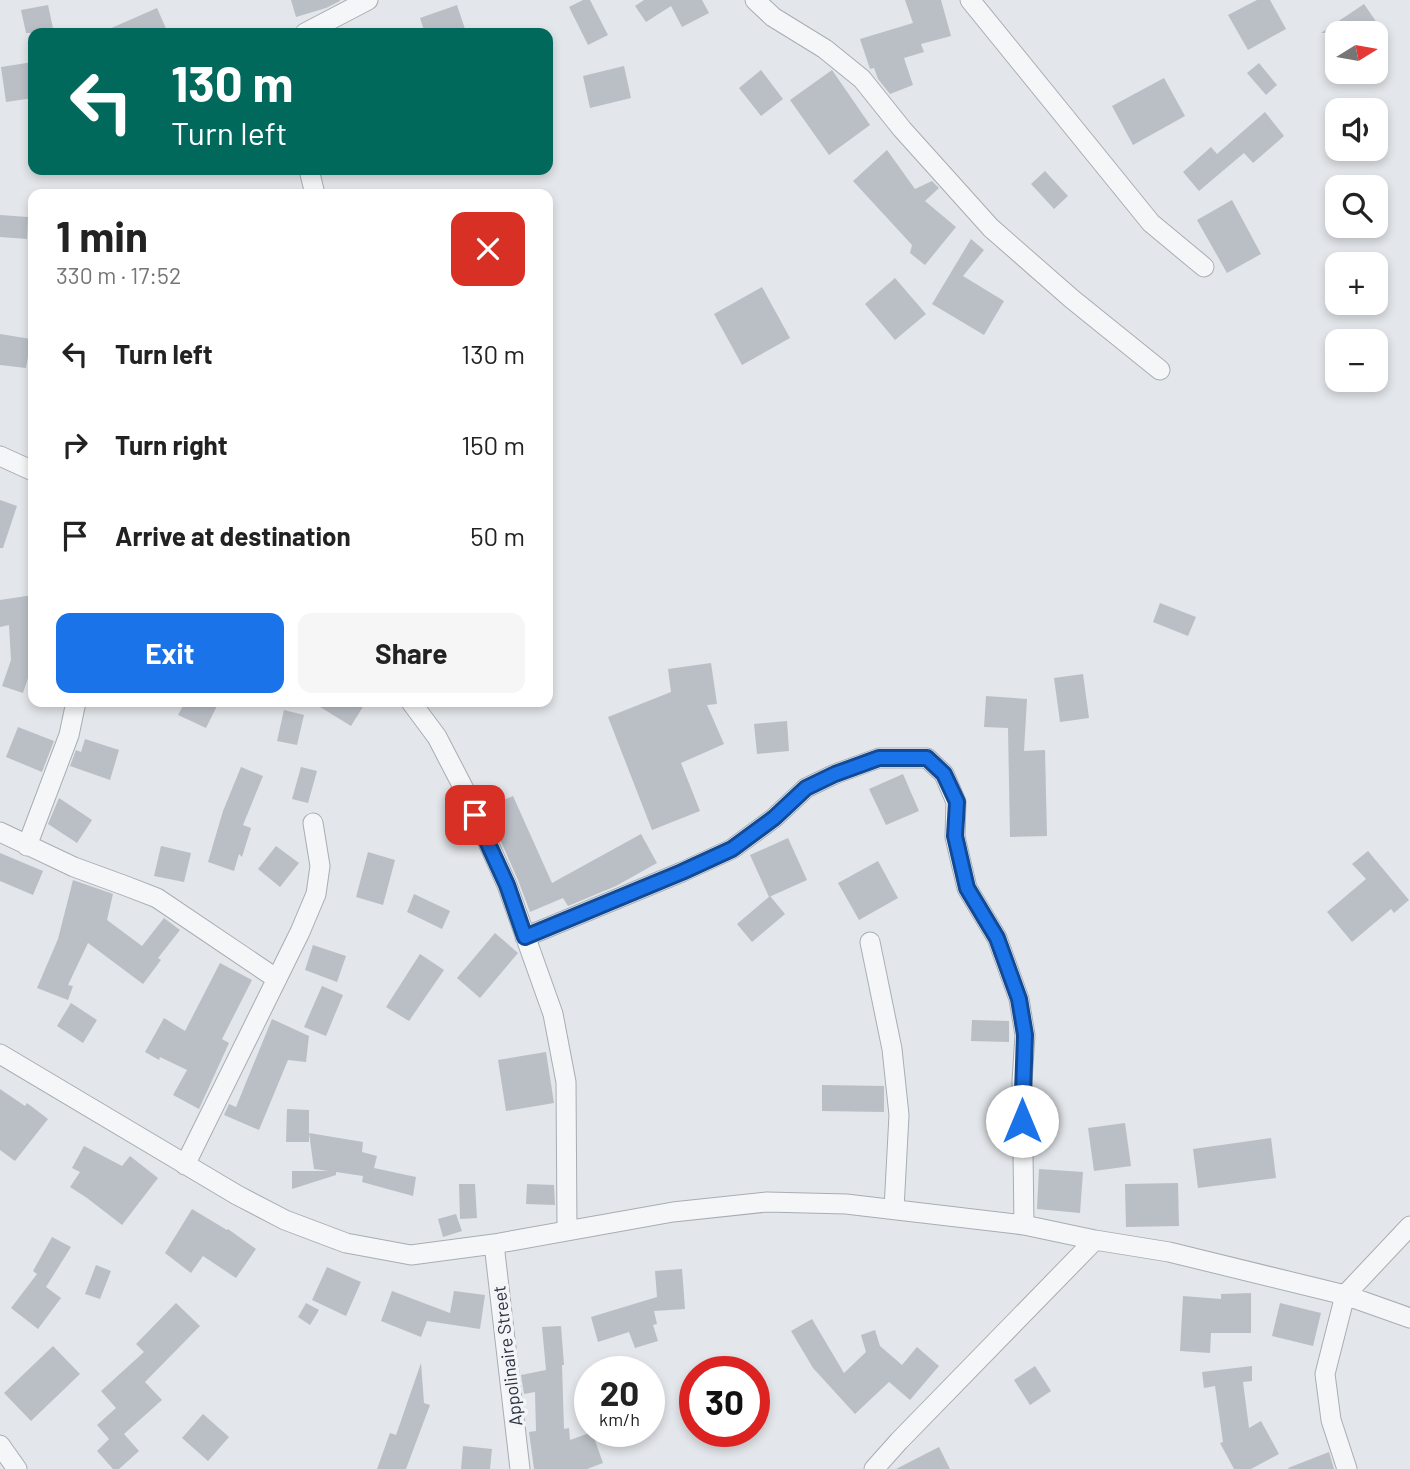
<!DOCTYPE html>
<meta charset="utf-8">
<style>
:root{--surface:#fff;--page:#f6f6f6;--text:#222;--muted:#767676;--accent:#1a73e8}
body{margin:0;font-family:Barlow,sans-serif;background:var(--page);color:var(--text);height:100vh;display:flex;flex-direction:column;font-size:26px;white-space:nowrap}
*{box-sizing:border-box;margin:0}
p{font-size:23px;color:var(--muted)}
.icon{flex:none;width:38px;height:38px;fill:none;stroke:currentColor;stroke-width:2;stroke-linecap:round;stroke-linejoin:round}
.map{position:relative;flex:1;overflow:hidden}
.details{position:absolute;left:28px;top:189px;width:525px;height:518px;display:flex;flex-direction:column;background:var(--surface);border-radius:14px;box-shadow:0 4px 10px #0003}
.details>*{flex:none}
.guide{position:absolute;left:28px;top:28px;width:525px;height:147px;border-radius:14px;box-shadow:0 4px 10px #0003;background:#00695c;color:#fff;overflow:hidden}
.needle{width:46px;rotate:79deg}
.fabs{position:absolute;left:1325px;top:21px;display:grid;gap:14px}
.fabs a{display:grid;place-items:center;width:63px;height:63px;border-radius:14px;background:var(--surface);box-shadow:0 4px 10px #0003;font-size:35px}
.speed{position:absolute;left:574px;top:1356px;display:flex;gap:14px;font-size:35px;font-weight:700;text-align:center}
.speed>*{display:grid;place-content:center;width:91px;height:91px;border-radius:50%;background:var(--surface);box-shadow:0 4px 10px #0003;line-height:1}
.speed small{font-size:18px;font-weight:400}
.speed .limit{border:10px solid #d22;background:#fff;color:#111}
.pin{position:absolute;display:grid;place-items:center;width:60px;height:60px;color:#fff;margin:-30px;border-radius:14px;box-shadow:0 4px 10px #0006}
.me{position:absolute;width:77px;margin:-38px;rotate:0deg;stroke-linejoin:round;filter:drop-shadow(0 0 5px #0008)}
.turn{display:flex;align-items:center;gap:24px;height:147px;padding:0 28px;font-size:32px}
.turn .icon{width:91px;height:91px;stroke-width:2.5}
.turn b{display:block;font-size:49px;line-height:60px}
.round{display:grid;place-items:center;flex:none;width:74px;height:74px;border-radius:14px;background:var(--page)}
.head{display:flex;align-items:center;justify-content:space-between;height:119px;padding:0 28px}
h1{font-size:42px;font-weight:700;line-height:52px}
.primary-button{display:flex;gap:14px;margin-top:auto;padding:14px 28px}
.primary-button a{flex:1;height:80px;border-radius:14px;background:var(--accent);color:#fff;font-size:28px;font-weight:700;line-height:80px;text-align:center}
.primary-button a+a{background:var(--page);color:var(--text)}
ul{padding:0;list-style:none}
li{display:flex;align-items:center;gap:21px;height:91px;padding:0 28px}
li div{flex:1}
li b{display:block;font-size:26px}
li em{font-style:normal}
.map>svg:first-child{display:block}
</style>
<div class="map">
<svg width="1410" height="1469" viewBox="0 0 1410 1469">
<rect width="100%" height="100%" fill="#e3e6ea"/>
<!-- building -->
<path fill="#babfc6" d="M291,0H340V1L326,8L296,17Z
M583,0H590L608,35L588,45L569,7Z
M644,0H702L709,13L682,27L671,6L646,22L635,6Z
M905,0H941L951,36L921,44L924,52L904,58L913,85L890,94L878,79L874,68L870,69L860,39L913,23Z
M1257,0H1270L1286,29L1248,50L1228,15Z
M1364,4L1384,33H1321Z
M48,5L54,33H26L21,10Z
M457,5L465,29L454,33H425L420,18Z
M157,8L168,33H100Z
M33,62V98L6,102L1,67Z
M1259,63L1277,85L1266,95L1247,73Z
M624,66L631,98L590,108L583,76Z
M761,70L783,99L761,116L739,88Z
M832,70L870,125L829,155L790,100Z
M1164,78L1185,116L1133,145L1112,106Z
M1265,112L1284,136L1253,163L1244,153L1199,191L1183,172L1211,147L1217,154Z
M887,150L915,189L932,181L939,188L925,201L956,227L925,265L910,253L912,245L853,181Z
M1045,171L1068,196L1054,209L1031,184Z
M1232,200L1261,254L1227,273L1197,220Z
M0,215L28,217L27,239L0,237Z
M971,239L984,250L963,276L1004,301L984,335L932,304Z
M895,278L926,314L895,340L865,304Z
M762,287L790,338L742,365L714,314Z
M0,334L31,339L26,368L0,365Z
M0,500L17,506L3,548H0Z
M33,595V663L23,693L2,686L11,660L9,625L0,627V600Z
M1160,603L1196,617L1188,636L1153,622Z
M711,663L717,704L707,705L724,744L681,763L700,811L652,830L608,717L671,692L668,669Z
M1083,674L1089,718L1060,722L1054,678Z
M986,696L1027,699L1024,751L1045,750L1047,836L1010,837L1008,728L984,727Z
M185,702H219L206,728L178,715Z
M312,702H366L351,726Z
M284,710L304,715L297,745L277,741Z
M787,721L789,751L757,754L754,724Z
M18,727L54,741L42,772L6,757Z
M85,739L119,750L110,780L70,766L76,750L81,752Z
M241,767L263,776L243,825L251,828L242,857L239,854L234,871L208,862L223,811Z
M301,767L317,771L308,803L292,799Z
M903,774L919,811L886,825L869,789Z
M513,796L552,883L641,834L657,863L616,886L568,906L563,898L530,912L518,880L486,808Z
M59,798L92,820L77,843L48,824Z
M788,838L807,880L769,897L750,855Z
M161,846L191,853L184,882L154,876Z
M276,846L299,863L280,887L258,869Z
M1368,851L1409,900L1394,913L1391,909L1352,942L1327,912L1366,879L1352,864Z
M368,852L395,860L383,905L356,897Z
M0,853L43,871L33,895L0,881Z
M878,861L898,898L859,920L838,883Z
M73,880L113,894L107,920L142,946L164,918L180,930L158,958L161,960L143,984L88,943L68,985L73,986L68,1000L37,988L58,939Z
M414,894L450,911L442,929L407,912Z
M770,896L785,914L752,942L737,924Z
M495,933L518,953L480,998L457,978Z
M313,945L346,956L337,982L305,970Z
M420,954L444,970L409,1021L386,1007Z
M220,963L252,980L222,1039L229,1043L199,1109L173,1095L187,1070L160,1057L159,1060L145,1052L164,1018L185,1031Z
M322,986L343,995L326,1036L304,1027Z
M71,1003L97,1020L83,1043L57,1026Z
M272,1019L309,1036L306,1062L288,1060L259,1130L224,1115L229,1104L236,1107Z
M972,1020L1009,1021V1042L971,1041Z
M546,1052L554,1103L506,1111L498,1060Z
M822,1085L884,1086V1112L822,1111Z
M0,1089L25,1106L27,1103L48,1119L15,1161L0,1150Z
M287,1109L309,1110V1142H286Z
M1125,1123L1131,1166L1094,1171L1088,1128Z
M309,1133L363,1142L362,1152L377,1156L374,1168L416,1177L413,1196L362,1182L363,1176L336,1172V1175L292,1189V1171H329L314,1169Z
M1271,1138L1276,1178L1198,1188L1193,1149Z
M84,1146L122,1166L130,1156L158,1178L122,1225L87,1198L70,1187L80,1172L72,1168Z
M1039,1169L1083,1172L1080,1213L1037,1209Z
M1178,1183L1179,1226L1126,1227L1125,1184Z
M459,1184H475L477,1218L460,1219Z
M527,1184L554,1185L555,1205L526,1204Z
M192,1209L227,1230L228,1229L256,1249L236,1278L203,1256L191,1273L165,1253Z
M456,1214L462,1231L443,1237L438,1219Z
M52,1237L71,1247L46,1287L61,1298L38,1329L11,1308L37,1274L33,1271Z
M96,1265L111,1271L100,1299L85,1294Z
M327,1267L361,1282L346,1316L312,1300Z
M682,1269L685,1309L654,1311L657,1324L653,1325L658,1341L635,1348L629,1332L598,1342L591,1317L657,1297L655,1271Z
M392,1291L450,1313L454,1291L485,1295L480,1329L427,1321L421,1337L381,1321Z
M1251,1293V1333H1211L1210,1353L1180,1351L1183,1296L1221,1299V1294Z
M176,1303L200,1326L145,1382L162,1400L124,1434L139,1451L119,1469H113L97,1451L109,1439L97,1425L116,1408L101,1391L144,1352L136,1344Z
M306,1303L319,1310L310,1325L298,1317Z
M1280,1303L1321,1313L1313,1346L1272,1336Z
M812,1319L844,1373L866,1352L861,1335L875,1330L880,1346L902,1365L917,1347L939,1366L910,1400L889,1382L855,1414L813,1368L791,1331Z
M561,1326L564,1365H562L564,1429L569,1428L570,1440L592,1432L603,1463L587,1469H534L529,1432L536,1431L535,1392L524,1394L521,1375L546,1370L542,1327Z
M53,1346L80,1374L31,1421L4,1393Z
M421,1363L424,1403L430,1405L406,1469H377L390,1433L396,1435Z
M1035,1366L1051,1391L1030,1405L1014,1380Z
M1252,1366V1381L1243,1382L1249,1428L1261,1421L1279,1454L1251,1469H1234L1220,1443L1223,1442L1215,1386L1204,1388L1202,1372Z
M203,1414L229,1437L208,1461L182,1438Z
M463,1446L492,1449L490,1469H461Z
M939,1447L950,1469H896Z
M1329,1452L1334,1469H1289L1288,1468Z"/>
<g fill="none" stroke-linecap="round" stroke-linejoin="round">
<defs>
<path id="minor" d="M755,0L773,17L825,49L862,79L902,129L991,228L1072,299L1160,370
M970,0L1151,223L1204,267
M305,33L368,0
M309,170L315,194
M0,456L33,471
M411,702L437,737L465,791L507,885L553,1014L566,1082L567,1230
M0,832L74,867L126,886L157,898L277,979
M27,846L69,735L76,702
M525,937L682,872L732,849L774,818L806,788L835,774L879,758H927L944,774L956,802L955,837L967,888L997,938L1019,999L1025,1035L1022,1081L1024,1225
M870,942L892,1049L899,1115L894,1209
M0,1054L237,1195L285,1220L346,1243L411,1255L494,1244L673,1212L767,1202L846,1204L1024,1225L1095,1240L1169,1252L1345,1295L1410,1318
M185,1165L300,932L316,894L320,866L313,823
M494,1244L520,1469
M0,1445L17,1469
M874,1469L899,1441L1095,1240
M1347,1469L1331,1420L1325,1374L1345,1295L1410,1226"/>
</defs>
<!-- minor casing -->
<use href="#minor" stroke="#a8adb4" stroke-width="21"/>
<!-- minor -->
<use href="#minor" stroke="#f5f6f8" stroke-width="19"/>
</g>
<g fill="none" stroke-linecap="round" stroke-linejoin="round">
<defs>
<path id="route" d="M475,815L507,885L525,937L682,872L732,849L774,818L806,788L835,774L879,758H927L944,774L957,802L955,836L967,888L997,938L1019,999L1025,1035L1022,1121"/>
</defs>
<!-- route casing -->
<use href="#route" stroke="#114b97" stroke-width="18"/>
<!-- route -->
<use href="#route" stroke="#1a73e8" stroke-width="12"/>
</g>
<g text-anchor="middle" dominant-baseline="central" stroke-width="7" stroke-linejoin="round" paint-order="stroke">
<!-- street labels -->
<g font-size="18" fill="#2c3441" stroke="#f2f4f7">
<text transform="translate(507 1356) rotate(-97)">Appolinaire Street</text>
</g>
</g>
</svg>
<div class="fabs">
<a><svg class="needle" viewBox="-14 -14 28 28"><path d="M0-13l5 13h-10z" fill="#e53935"/><path d="M0 13l5-13h-10z" fill="#767676"/></svg></a>
<a><svg class="icon" aria-label="sound" viewBox="0 0 24 24"><path d="M4 9h4l5-4v14l-5-4H4zM17 9q2 3 0 6"/></svg></a>
<a><svg class="icon" aria-label="search" viewBox="0 0 24 24"><circle cx="10" cy="10" r="6"/><path d="M15 15l6 6"/></svg></a>
<a>+</a>
<a>−</a>
</div>
<div class="speed"><div>20<small>km/h</small></div><div class="limit">30</div></div>
<div class="pin" style="left:475px;top:815px;background:#d93025"><svg class="icon" aria-label="arrive" viewBox="0 0 24 24"><path d="M6 21V4h12l-3 4 3 4H6"/></svg></div>
<svg class="me" style="left:1022px;top:1121px" viewBox="-20 -20 40 40"><circle r="19" fill="#fff"/><path d="M0-13L10 11 0 6-10 11z" fill="#1a73e8"/></svg>
<div class="guide">
<div class="turn"><svg class="icon" aria-label="left" viewBox="0 0 24 24"><path d="M17 20v-9H6M10 6l-5 5 5 5"/></svg><div><b>130 m</b>Turn left</div></div>
</div>
<section class="details">
<div class="head"><div><h1>1 min</h1><p>330 m · 17:52</p></div><a class="round" style="background:#d93025;color:#fff"><svg class="icon" aria-label="close" viewBox="0 0 24 24"><path d="M6 6l12 12M18 6L6 18"/></svg></a></div>
<ul>
<li><svg class="icon" aria-label="left" viewBox="0 0 24 24"><path d="M17 20v-9H6M10 6l-5 5 5 5"/></svg><div><b>Turn left</b></div><em>130 m</em></li>
<li><svg class="icon" aria-label="right" viewBox="0 0 24 24"><path d="M7 20v-9h11M14 6l5 5-5 5"/></svg><div><b>Turn right</b></div><em>150 m</em></li>
<li><svg class="icon" aria-label="arrive" viewBox="0 0 24 24"><path d="M6 21V4h12l-3 4 3 4H6"/></svg><div><b>Arrive at destination</b></div><em>50 m</em></li>
</ul>
<div class="primary-button"><a>Exit</a><a>Share</a></div>
</section>
</div>
